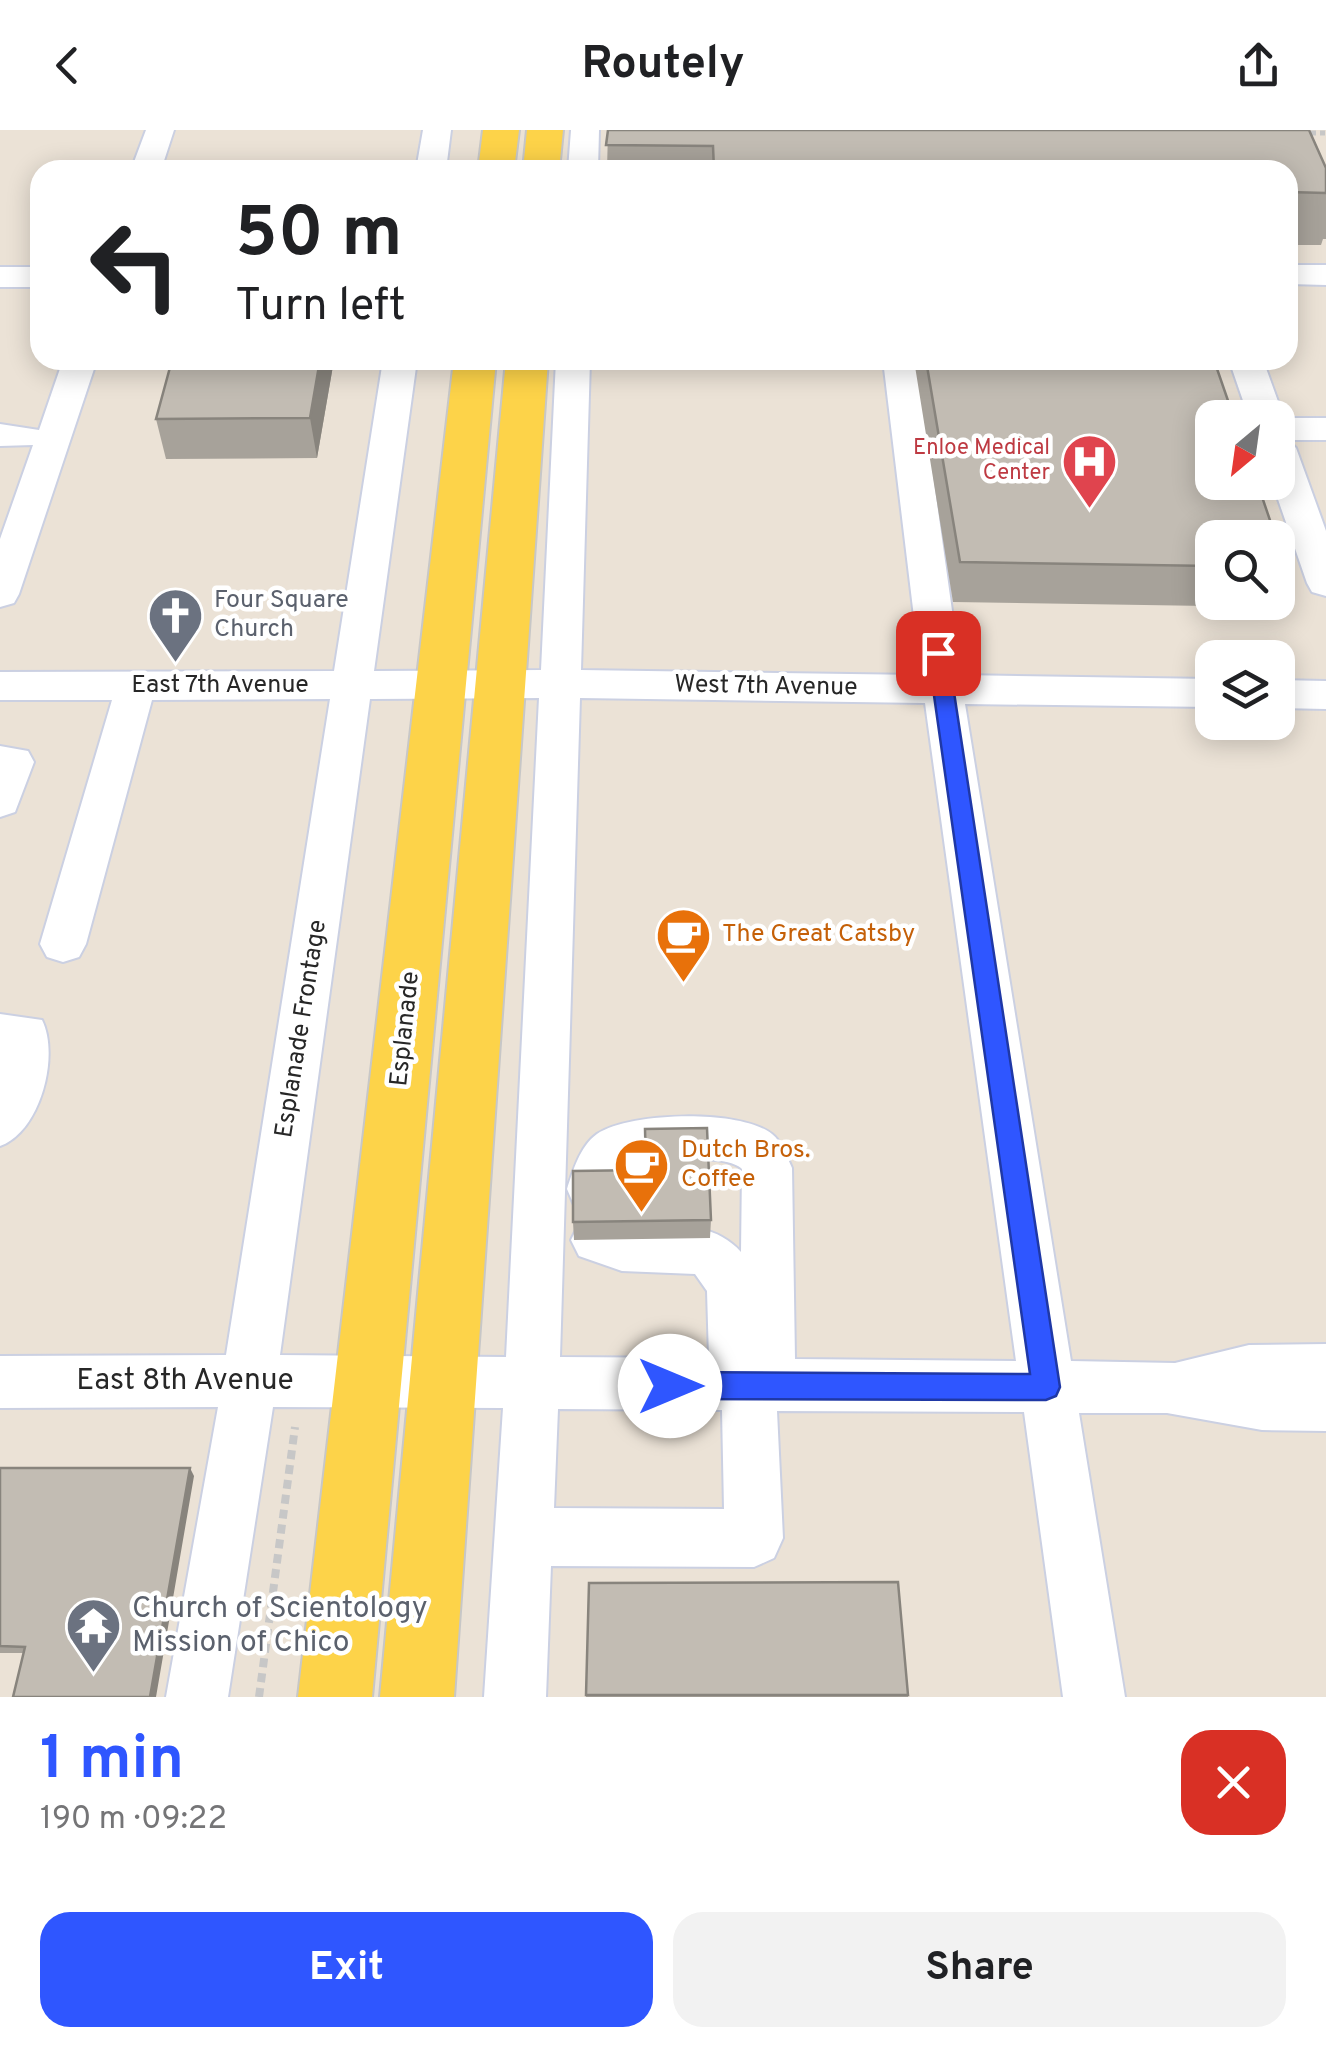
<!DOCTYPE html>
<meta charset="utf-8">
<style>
:root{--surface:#fff;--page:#f2f2f2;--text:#202124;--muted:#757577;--accent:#2f56ff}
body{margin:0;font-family:Overpass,sans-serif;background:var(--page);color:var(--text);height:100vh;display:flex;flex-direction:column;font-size:38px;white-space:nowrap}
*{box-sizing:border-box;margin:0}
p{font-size:32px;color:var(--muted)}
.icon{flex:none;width:55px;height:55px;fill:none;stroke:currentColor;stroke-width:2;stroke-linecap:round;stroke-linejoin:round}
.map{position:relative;height:1567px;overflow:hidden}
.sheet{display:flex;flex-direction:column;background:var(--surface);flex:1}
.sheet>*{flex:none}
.guide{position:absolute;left:30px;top:30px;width:1268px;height:210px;border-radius:30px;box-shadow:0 5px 25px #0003;background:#fff;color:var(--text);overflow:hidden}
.needle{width:65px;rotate:209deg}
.buttons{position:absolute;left:1195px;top:270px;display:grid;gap:20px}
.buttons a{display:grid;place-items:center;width:100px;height:100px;border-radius:20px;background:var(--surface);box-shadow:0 5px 25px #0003;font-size:50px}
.pin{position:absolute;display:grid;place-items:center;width:85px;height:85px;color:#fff;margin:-42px;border-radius:20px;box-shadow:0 5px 15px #0006}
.me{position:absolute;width:110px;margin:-55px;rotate:90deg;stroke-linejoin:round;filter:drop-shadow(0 0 8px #0008)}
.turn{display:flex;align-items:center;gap:35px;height:210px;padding:0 40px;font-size:45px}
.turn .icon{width:130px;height:130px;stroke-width:2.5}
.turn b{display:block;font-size:70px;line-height:85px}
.round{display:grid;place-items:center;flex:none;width:105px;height:105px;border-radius:30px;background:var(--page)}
.headline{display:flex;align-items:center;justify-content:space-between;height:170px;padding:0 40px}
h1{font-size:60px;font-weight:700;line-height:75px;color:var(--accent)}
.button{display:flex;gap:20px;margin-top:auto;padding:20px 40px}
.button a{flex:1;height:115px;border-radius:30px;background:var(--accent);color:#fff;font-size:40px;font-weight:700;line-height:115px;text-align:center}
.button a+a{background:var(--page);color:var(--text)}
header{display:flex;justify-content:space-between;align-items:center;height:130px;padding:0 40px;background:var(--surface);font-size:45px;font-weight:700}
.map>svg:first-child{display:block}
</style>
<header><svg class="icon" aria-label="back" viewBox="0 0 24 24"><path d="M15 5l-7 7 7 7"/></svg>Routely<svg class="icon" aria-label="share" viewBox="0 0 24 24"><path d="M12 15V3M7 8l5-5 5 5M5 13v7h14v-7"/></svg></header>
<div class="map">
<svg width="1326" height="1567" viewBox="0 0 1326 1567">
<rect width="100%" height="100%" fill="#ebe2d6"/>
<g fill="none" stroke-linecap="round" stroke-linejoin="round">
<defs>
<path id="minor" d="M146,0H174L161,40H131Z
M423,0H451L446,40H416Z
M571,0H599L598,40H568Z
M1288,135H1326V155L1288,154Z
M0,137H40V157H0Z
M63,230H97L19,464L14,473L0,477V409L33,315L0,316V294L39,300Z
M383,230H417L374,541L541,540L556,230H590L581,540L921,545L883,230H917L961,545L1212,549V577L965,574L1071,1231L1175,1233L1249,1215L1326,1214V1301L1262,1300L1167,1283H1079L1125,1567H1063L1024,1282L777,1281L783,1408L774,1428L754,1437L551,1436L546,1567H484L503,1278L273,1277L228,1567H166L218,1277L0,1278V1226L226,1225L330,569L152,570L86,814L79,827L63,832L47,827L40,814L112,570H0V542L334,541ZM539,568L506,1227L280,1225L370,569ZM580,568L925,573L1016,1231L795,1229L792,1038C787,1027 782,1012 772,1004C740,979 630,982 597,1004C580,1016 573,1041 567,1059L574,1075L592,1081L610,1075L622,1046L632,1035C655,1030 725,1023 742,1039L741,1122C712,1090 671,1096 631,1095C610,1094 600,1086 579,1094L571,1110L579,1126L622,1141L695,1144L707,1161L709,1228L560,1227ZM558,1279L722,1280L724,1379L554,1378Z
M1229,230H1263L1284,288H1326V310H1288L1296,318L1326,401V466L1312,462L1307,453L1272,352H1278V288H1249Z
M1278,550L1326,551V579L1278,578Z
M0,616L28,621L34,632L15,682L0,687Z
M0,884L42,890C60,926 40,1002 0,1016Z"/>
<path id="major" d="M483,0H519L514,40H478Z
M527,0H563L559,40H523Z
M454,230H496L372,1567H298Z
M506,230H548L454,1567H380Z"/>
</defs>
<!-- minor casing -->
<use href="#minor" stroke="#cbd0e2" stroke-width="4"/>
<!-- major casing -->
<use href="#major" stroke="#c7c7c7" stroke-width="4"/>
<!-- path-far1 -->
<path stroke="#c7c7c7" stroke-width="5" stroke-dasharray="5 4" stroke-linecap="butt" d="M1302,3H1326"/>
<!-- path -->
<path stroke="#c7c7c7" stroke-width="8" stroke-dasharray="9 6" stroke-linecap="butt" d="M259,1567L295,1297"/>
<!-- minor -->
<use href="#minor" fill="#fff" fill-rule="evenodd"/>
<!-- major -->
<use href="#major" fill="#fdd349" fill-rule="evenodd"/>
</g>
<!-- wall -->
<path fill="#a7a29a" d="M608,0L1326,38V109H1323L1321,115H1288V40H607Z
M334,230L317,328L166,329L156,289Z
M914,230H1214L1212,472H1274L1272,477L953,472Z
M1278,413L1286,437L1278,461Z
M711,1090L710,1108L574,1110L573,1092Z
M0,1338L194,1346L23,1523H0Z
M589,1453L908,1565V1567H586Z"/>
<!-- shaded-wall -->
<path fill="#88847d" d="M320,230H334L317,328L310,288Z
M190,1338L194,1346L156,1567H150Z"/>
<!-- building -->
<path fill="#c2bcb3" stroke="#88847d" stroke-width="2.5" d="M608,0H1309L1326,38V63L1288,62V40H714L713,16L606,15Z
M172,230H320L310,288L156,289Z
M926,230H1214L1234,288H1212V352H1257L1276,408H1212V436L960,432Z
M1278,413L1286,437H1278Z
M707,998L711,1090L573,1092V1041L646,1040L645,999Z
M0,1338H190L150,1567H13L25,1517L0,1516Z
M898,1452L908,1565H586L589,1453Z"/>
<!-- route -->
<path fill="#2f56ff" stroke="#1f38a6" stroke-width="2.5" d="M938,516L948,523L1060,1257L1056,1266L1046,1270L670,1269L660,1265L656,1256L660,1246L670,1242L1030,1244L928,523Z"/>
<!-- icons -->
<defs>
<symbol id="hospital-pin" viewBox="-11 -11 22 30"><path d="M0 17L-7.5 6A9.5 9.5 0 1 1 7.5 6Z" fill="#e0444e" stroke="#fff"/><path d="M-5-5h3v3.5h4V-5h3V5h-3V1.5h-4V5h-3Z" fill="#fff"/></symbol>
<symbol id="church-pin" viewBox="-11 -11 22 30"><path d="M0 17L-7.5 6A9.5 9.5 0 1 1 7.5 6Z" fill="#6b7280" stroke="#fff"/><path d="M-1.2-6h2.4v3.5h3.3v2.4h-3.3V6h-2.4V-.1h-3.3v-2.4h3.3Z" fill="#fff"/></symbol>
<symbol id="cafe-pin" viewBox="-11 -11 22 30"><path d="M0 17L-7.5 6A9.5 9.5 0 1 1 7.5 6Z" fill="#e8710a" stroke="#fff"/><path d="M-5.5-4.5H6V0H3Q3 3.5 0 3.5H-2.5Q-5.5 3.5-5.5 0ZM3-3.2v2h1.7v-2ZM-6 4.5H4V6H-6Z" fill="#fff"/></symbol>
<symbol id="temple-pin" viewBox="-11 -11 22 30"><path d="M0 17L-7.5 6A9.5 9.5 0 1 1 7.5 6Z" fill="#6b7280" stroke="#fff"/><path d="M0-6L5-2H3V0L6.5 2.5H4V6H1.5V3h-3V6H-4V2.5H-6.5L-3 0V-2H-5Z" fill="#fff"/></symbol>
</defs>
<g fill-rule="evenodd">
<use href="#hospital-pin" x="1058" y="300" width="63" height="86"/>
<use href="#church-pin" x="144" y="454" width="63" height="86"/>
<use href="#cafe-pin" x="652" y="774" width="63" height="86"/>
<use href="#cafe-pin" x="610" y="1004" width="63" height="86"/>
<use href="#temple-pin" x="62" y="1464" width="63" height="86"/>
</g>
<g text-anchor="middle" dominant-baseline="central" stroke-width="9" stroke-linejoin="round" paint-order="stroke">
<!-- far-health labels -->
<g font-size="22" fill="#be3a42" stroke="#fff" text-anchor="end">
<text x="1050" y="318">Enloe Medical<tspan x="1050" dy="25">Center</tspan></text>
</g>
<!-- worship labels -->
<g font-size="25" fill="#5b616d" stroke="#fff" text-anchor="start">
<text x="214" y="471">Four Square<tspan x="214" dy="29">Church</tspan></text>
</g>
<!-- street labels -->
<g font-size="25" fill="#272727" stroke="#fff">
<text x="220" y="556">East 7th Avenue</text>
<text transform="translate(766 557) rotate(1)">West 7th Avenue</text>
<text transform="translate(302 899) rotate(-81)">Esplanade Frontage</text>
<text transform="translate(406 899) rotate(-84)">Esplanade</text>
</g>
<!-- food labels -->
<g font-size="25" fill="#c56008" stroke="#fff" text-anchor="start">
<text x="722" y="805">The Great Catsby</text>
<text x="681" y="1021">Dutch Bros.<tspan x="681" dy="29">Coffee</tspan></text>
</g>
<!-- near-street labels -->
<g font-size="30" fill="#272727" stroke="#fff">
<text x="185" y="1251">East 8th Avenue</text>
</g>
<!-- near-worship labels -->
<g font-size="30" fill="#5b616d" stroke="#fff" text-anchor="start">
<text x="132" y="1479">Church of Scientology<tspan x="132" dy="34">Mission of Chico</tspan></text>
</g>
</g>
</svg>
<div class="buttons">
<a><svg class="needle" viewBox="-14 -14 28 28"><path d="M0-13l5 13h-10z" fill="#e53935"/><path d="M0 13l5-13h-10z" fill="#757577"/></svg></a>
<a><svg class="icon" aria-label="search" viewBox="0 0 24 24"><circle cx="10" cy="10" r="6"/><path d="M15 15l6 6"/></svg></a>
<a><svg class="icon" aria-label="layers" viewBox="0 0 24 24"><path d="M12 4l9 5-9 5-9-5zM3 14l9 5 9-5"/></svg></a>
</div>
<div class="pin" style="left:938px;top:523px;background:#d93025"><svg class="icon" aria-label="arrive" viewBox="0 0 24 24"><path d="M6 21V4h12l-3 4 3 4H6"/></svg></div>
<svg class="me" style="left:670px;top:1256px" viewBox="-20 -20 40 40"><circle r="19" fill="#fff"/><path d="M0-13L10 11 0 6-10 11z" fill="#2f56ff"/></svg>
<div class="guide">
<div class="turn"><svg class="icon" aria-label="left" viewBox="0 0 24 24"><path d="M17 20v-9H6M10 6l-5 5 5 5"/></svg><div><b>50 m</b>Turn left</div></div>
</div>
</div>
<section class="sheet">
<div class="headline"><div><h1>1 min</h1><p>190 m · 09:22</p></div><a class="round" style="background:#d93025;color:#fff"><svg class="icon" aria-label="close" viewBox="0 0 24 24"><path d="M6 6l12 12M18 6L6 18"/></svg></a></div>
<div class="button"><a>Exit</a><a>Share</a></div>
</section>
